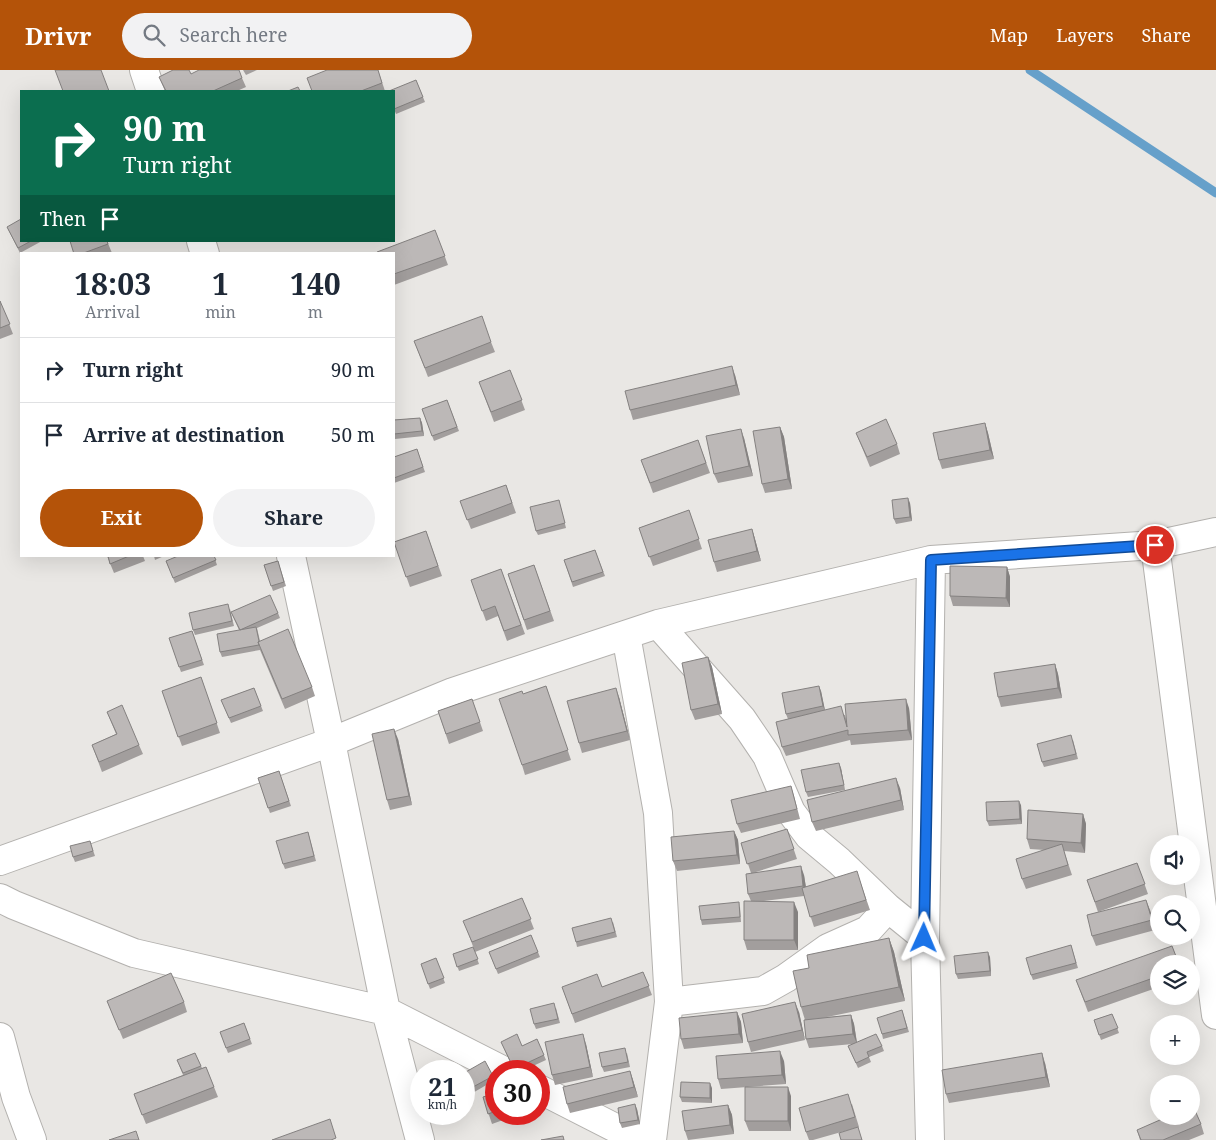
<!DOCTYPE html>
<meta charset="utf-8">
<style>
:root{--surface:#fff;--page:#f2f2f3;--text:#1f2937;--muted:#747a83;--line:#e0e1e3;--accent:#b45309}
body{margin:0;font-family:"Noto Serif",serif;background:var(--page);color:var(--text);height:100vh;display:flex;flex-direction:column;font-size:19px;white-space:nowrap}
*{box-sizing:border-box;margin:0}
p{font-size:16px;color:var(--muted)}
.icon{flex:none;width:28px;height:28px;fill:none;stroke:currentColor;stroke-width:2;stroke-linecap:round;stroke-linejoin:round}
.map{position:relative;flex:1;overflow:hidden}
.panel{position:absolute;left:20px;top:182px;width:375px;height:305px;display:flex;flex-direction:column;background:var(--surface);border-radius:0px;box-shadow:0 5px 20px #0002}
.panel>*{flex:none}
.top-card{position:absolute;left:20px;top:20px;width:375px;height:152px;border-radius:0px;box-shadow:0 5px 20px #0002;background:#0b6e4f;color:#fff;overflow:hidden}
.controls{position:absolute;left:1150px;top:765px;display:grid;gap:10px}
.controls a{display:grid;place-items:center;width:50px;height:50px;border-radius:50%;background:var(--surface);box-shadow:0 5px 20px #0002;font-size:25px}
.speed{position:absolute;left:410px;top:990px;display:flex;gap:10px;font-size:25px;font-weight:700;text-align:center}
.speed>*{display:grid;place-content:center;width:65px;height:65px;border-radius:50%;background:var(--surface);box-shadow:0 5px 20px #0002;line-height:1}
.speed small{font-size:12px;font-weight:400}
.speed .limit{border:8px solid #d22;background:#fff;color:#111}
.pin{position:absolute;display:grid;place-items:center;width:42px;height:42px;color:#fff;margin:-21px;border:2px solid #fff;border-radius:50%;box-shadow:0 1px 5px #0007}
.me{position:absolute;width:55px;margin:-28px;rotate:1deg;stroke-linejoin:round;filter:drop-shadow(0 0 4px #0008)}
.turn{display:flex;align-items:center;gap:18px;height:105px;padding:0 20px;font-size:22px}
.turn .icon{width:65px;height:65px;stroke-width:2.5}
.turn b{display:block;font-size:35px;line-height:42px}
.then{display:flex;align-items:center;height:48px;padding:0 20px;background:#0003;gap:10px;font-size:19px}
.eta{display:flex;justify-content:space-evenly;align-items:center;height:85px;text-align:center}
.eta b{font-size:30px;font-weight:700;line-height:35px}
.primary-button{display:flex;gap:10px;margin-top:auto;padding:10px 20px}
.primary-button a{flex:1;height:58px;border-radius:30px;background:var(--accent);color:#fff;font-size:20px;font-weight:700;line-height:58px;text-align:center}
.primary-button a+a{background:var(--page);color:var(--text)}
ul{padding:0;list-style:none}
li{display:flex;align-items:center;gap:15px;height:65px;padding:0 20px;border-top:1px solid var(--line)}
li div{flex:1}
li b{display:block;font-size:19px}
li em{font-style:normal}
header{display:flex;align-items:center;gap:30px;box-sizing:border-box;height:70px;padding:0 25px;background:var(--accent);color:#fff}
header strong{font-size:24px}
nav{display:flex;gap:28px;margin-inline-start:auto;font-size:18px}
.search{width:350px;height:45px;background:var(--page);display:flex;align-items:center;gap:12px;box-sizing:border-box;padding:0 18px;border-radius:28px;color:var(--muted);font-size:19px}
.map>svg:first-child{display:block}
</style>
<header>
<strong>Drivr</strong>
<div class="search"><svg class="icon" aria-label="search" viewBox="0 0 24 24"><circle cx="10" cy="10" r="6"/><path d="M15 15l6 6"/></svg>Search here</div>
<nav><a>Map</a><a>Layers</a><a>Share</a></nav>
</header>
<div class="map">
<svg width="1216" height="1070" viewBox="0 0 1216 1070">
<rect width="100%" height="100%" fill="#e9e7e4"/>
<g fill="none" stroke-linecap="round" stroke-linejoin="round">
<!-- stream -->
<path stroke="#66a0ca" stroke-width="9" d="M1030,0L1216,123"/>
<defs>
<path id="street" d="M144,0L151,21
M201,171L205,184
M1155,475L1216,945
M291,486L331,672L386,941L420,1070
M658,554L742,649L767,686L791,742L809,766L839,791L888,838L925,868
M626,565L658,743L669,932L652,1070
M0,791L331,672L453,622L658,554L931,490L1155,475L1216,462
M0,828L14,835L134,883L386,941L504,1001
M669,932L763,921L786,908L828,878L868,860L888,838
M0,967L16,1027L32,1070
M539,1019L639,1070
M930,1070L925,868L931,490"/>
</defs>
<!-- street casing -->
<use href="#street" stroke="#b3b1ae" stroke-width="30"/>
<!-- street -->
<use href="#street" stroke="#fff" stroke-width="28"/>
</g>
<!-- wall -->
<path fill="#a29e9d" d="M243,0H257L246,5Z
M378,0L385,21H312Z
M191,4L242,8L246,17L237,21H165L159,7Z
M416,10L425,32L396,44L394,39Z
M7,157L21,171H42L20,183Z
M435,160L448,195L394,215V184Z
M107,171L112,183L74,184Z
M0,231L13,264L0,269Z
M414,271L491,272L495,282L428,307Z
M510,300L525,340L494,352L479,312Z
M735,305L740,325L633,350L630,340Z
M447,330L459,361L434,371L422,339Z
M420,348L422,353L424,366L395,369L394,367V350Z
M985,353L988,363L994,389L942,399L939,390Z
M780,357L784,367L792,419L765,423L762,414Z
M856,363L897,374L900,384L870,397Z
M744,368L753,406L718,413L714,404Z
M698,370L710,403L653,423L641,390Z
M417,379L425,402L394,413V387Z
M506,415L516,443L471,459L460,431Z
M559,430L566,458L538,465L536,461Z
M910,433L912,451L896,454L894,449Z
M689,440L702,479L653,496L639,458Z
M752,459L755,469L761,491L717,502L714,492Z
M426,461L442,506L410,517L394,472Z
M595,480L605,506L573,517L564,490Z
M107,486H143L145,491L114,503Z
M154,486H164L155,490Z
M214,486L217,495L175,513L166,491Z
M278,491L286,516L273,521L264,495Z
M534,495L554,551L527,560L508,504Z
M1007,497L1010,507V537L953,536L950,526Z
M501,499L525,564L507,571L498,546L486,551L471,510Z
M230,539L234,556L195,565L193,560Z
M231,542L278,543L280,548L257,558L260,571L312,617L315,626L285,639L260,580L222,587L220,582L239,560Z
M192,561L204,595L181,602L169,568Z
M708,587L712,597L722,644L695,650L691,640Z
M1055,594L1058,604L1062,628L1001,637L998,627Z
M201,607L220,663L182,676L162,621Z
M546,616L571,690L525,705L522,695L524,624Z
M254,618L263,641L231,653L221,630Z
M821,621L825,640L845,645L847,652L909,638L912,670L851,675L850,670L786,686L782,677L788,649L786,644Z
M619,627L630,670L582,683L579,673Z
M472,629L483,661L449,674L438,641Z
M107,642L139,675L143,684L102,702L92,675L116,664Z
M398,669L412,735L390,740L387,730Z
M1073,670L1078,689L1044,697L1042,692Z
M841,698L845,720L808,727L806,722Z
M279,701L291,736L270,743L258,708Z
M791,716L794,726L800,749L741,763L737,754Z
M900,718L904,740L816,761L812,752Z
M1021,735L1022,754L989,756L987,751Z
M1083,744L1086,754L1085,783L1064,781L1072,805L1026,819L1022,809L1045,780L1030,779L1027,769Z
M787,759L797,789L756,802L804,805L806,817L860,811L870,840L814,857L804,826L764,831L798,842V880H747L744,870L751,831L748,824L751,803L741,773Z
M734,761L738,770L740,794L677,801L673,791Z
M308,762L316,791L285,799L283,794Z
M90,771L95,786L75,792L73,787Z
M1137,793L1148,824L1098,842L1087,810Z
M522,828L534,859L475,882L467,860Z
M740,837L741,852L702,855L701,850Z
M1150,840L1155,860L1096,876L1092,866Z
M613,852L617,867L577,877L576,872Z
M531,865L540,887L498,904L489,882Z
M889,868L894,882L905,931L827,947L851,945L854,954L857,972L882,976L884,981L869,987L871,992L858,998L848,976L853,974L809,978L806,969L805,950L801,937L809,898Z
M1071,875L1078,898L1033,910L1031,905Z
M473,877L479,894L459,901L453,884Z
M990,887L991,906L958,909L956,904Z
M436,888L445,913L430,919L421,894Z
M1159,894V917L1088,942L1076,910Z
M643,902L652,925L575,953L562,917H602Z
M107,931L184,932L187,942L123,969Z
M556,938L560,953L536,959L534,954Z
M902,940L909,962L883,969L882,964Z
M737,942L741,952L743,973L684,979L681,969Z
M799,942L805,970L751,982L748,972Z
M1112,944L1119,963L1101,970L1094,950Z
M244,953L252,974L228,983L220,962Z
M537,969L546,990L522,1001H514L501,972L522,976Z
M586,974L593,1007L555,1015L552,1005Z
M195,983L202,998L206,997L218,1027L146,1054L134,1024L183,1005L177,990Z
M627,983L630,997L604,1002L602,997Z
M784,991L786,1014L721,1019L718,1009Z
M1045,993L1050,1017L949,1033L946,1024Z
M630,1001L633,1010L638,1027L570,1043L567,1034Z
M464,1003L493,1006L495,1010L464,1028Z
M539,1012L547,1034L539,1037Z
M712,1018V1033L682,1032L680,1027Z
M496,1023V1044H520L492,1054L483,1027Z
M791,1026V1061H749L745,1051Z
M852,1034L859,1057L813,1070H809L806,1062Z
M728,1035L732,1045L734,1064L688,1070L685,1061Z
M637,1039L640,1054L622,1058L620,1053Z
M1201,1054L1204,1064L1189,1070H1140L1137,1060Z"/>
<!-- shaded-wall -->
<path fill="#848180" d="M732,296L735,305L740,325L736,315Z
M420,348L422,353L424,366L422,361Z
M985,353L988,363L994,389L990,380Z
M780,357L784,367L792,419L788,409Z
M741,359L744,368L753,406L749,396Z
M908,428L910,433L912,451L910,447Z
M752,459L755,469L761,491L757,481Z
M1007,497L1010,507V537L1006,528Z
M708,587L712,597L722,644L718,634Z
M1055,594L1058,604L1062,628L1058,618Z
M819,616L821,621L825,641L823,636Z
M616,618L619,627L630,670L627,661Z
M906,629L909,638L912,670L908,660Z
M394,659L398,669L412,735L409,726Z
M839,693L841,698L845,720L844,715Z
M896,708L900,718L904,740L901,730Z
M1019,731L1021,735L1022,754L1020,749Z
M1083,744L1086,754L1085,783L1081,773Z
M734,761L738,770L740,794L737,785Z
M801,796L804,805L807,825L803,816Z
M1146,830L1150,840L1155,860Z
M794,832L798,842V880L794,870Z
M889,868L894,882L905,931L899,917Z
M988,882L990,887L991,906L990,901Z
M795,932L799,942L805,970L802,960Z
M737,942L741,952L743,973L739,964Z
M851,945L854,954L857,974L853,964Z
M583,964L586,974L593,1007L590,997Z
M780,981L784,991L786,1014L782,1005Z
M1042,983L1045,993L1050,1017L1046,1007Z
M630,1001L633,1010L638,1027L634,1017Z
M710,1013L712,1018V1033L710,1028Z
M788,1017L791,1026V1061L788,1051Z
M635,1034L637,1039L640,1054L638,1050Z
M728,1035L732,1045L734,1064L730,1055Z"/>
<!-- building -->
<path fill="#bcb8b7" stroke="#848180" d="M55,0H101L109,21H63Z
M173,0H189L191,4L199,0H239L242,8L213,21H166L159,7Z
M327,0H378L382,13L361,21H312L307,8Z
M416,10L423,27L394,39V21H389Z
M298,17L300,21H288Z
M21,149V171H31L18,178L7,157Z
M435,160L445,186L394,204V184H378L377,182Z
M70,171H107L108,174L81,184H74Z
M0,231L10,254L0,258Z
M482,246L491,272L425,298L414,271Z
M732,296L736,315L630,340L625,321Z
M510,300L522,330L491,342L479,312Z
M447,330L457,357L432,366L422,339Z
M420,348L422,361L394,364V350Z
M886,349L897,374L867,387L856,363Z
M985,353L990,380L939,390L933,363Z
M780,357L788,409L762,414L753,361Z
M741,359L749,396L714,404L706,366Z
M698,370L706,393L650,413L641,390Z
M417,379L423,397L394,408V387Z
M506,415L512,433L467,450L460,431Z
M908,428L910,447L894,449L892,430Z
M559,430L565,453L536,461L530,437Z
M689,440L699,469L649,487L639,458Z
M752,459L757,481L714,492L708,470Z
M426,461L438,496L406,507L394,472Z
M595,480L603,502L572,512L564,490Z
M108,486H129L110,494Z
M178,486H214L216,490L173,508L166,491Z
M278,491L284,512L271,516L264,495Z
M534,495L550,541L524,550L508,504Z
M950,496L1007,497L1006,528L950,526Z
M501,499L521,555L504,561L495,536L482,541L471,510Z
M270,525L278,543L240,560L231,542Z
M228,534L232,551L193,560L189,543Z
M256,557L259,571L258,572L259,575L220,582L217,564Z
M288,559L312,617L282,629L258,572Z
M192,561L202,590L179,597L169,568Z
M708,587L718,634L691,640L682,593Z
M1055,594L1058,618L998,627L994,603Z
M201,607L217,653L178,667L162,621Z
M546,616L568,680L522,695L499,629L522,621L523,624Z
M819,616L823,636L786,644L782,623Z
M254,618L261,636L229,648L221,630Z
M616,618L627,661L579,673L567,631Z
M472,629L480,652L446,664L438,641Z
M906,629L908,660L848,665V660L782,677L776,652L841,636L847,657L845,634Z
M122,635L139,675L99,692L92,675L117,664L107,642Z
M394,659L409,726L387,730L372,664Z
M1071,665L1076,684L1042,692L1037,674Z
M839,693L844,715L806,722L801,700Z
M279,701L289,731L268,738L258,708Z
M896,708L901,730L812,752L807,730Z
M791,716L797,739L737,754L731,730Z
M1019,731L1020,749L987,751L986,732Z
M1028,740L1083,744L1081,773L1027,769Z
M787,759L794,779L747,794L741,773Z
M734,761L737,785L673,791L671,767Z
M308,762L314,786L283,794L276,771Z
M90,771L93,781L73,787L70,776Z
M1062,774L1068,795L1022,809L1016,789Z
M1137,793L1145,814L1095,832L1087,810Z
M801,796L803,816L748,824L746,804Z
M857,801L866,830L810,847L802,818Z
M522,828L531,849L472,872L463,851Z
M1146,830L1152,850L1092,866L1087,845Z
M744,831L794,832V870H744Z
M739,832L740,847L701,850L699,836Z
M611,848L615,862L576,872L572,858Z
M531,865L538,882L496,899L489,882Z
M889,868L899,917L801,937L793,901L809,898L807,885Z
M1071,875L1076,893L1031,905L1026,888Z
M1172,876L1179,894H1159V906L1085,932L1076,910Z
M473,877L478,889L457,897L453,884Z
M988,882L990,901L956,904L954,886Z
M436,888L444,908L428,914L421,894Z
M643,902L649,916L572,944L562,917L597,904L602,917Z
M171,903L184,932L119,960L107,931Z
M795,932L802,960L748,972L742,944Z
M554,933L558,949L534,954L530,939Z
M902,940L907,958L882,964L877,948Z
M737,942L739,964L681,969L679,948Z
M1112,944L1118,958L1099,965L1094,950Z
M851,945L853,964L806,969L804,950Z
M244,953L250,969L226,978L220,962Z
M517,964L522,976L537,969L544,985L514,999L501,972Z
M583,964L590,997L552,1005L545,972Z
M876,964L882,976L867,982L869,987L856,993L848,976Z
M625,978L628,992L602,997L599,983Z
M780,981L782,1005L718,1009L716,986Z
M195,983L201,996L183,1003L177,990Z
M1042,983L1046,1007L946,1024L942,1000Z
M485,991L493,1006L464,1022V1003Z
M206,997L214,1017L142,1045L134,1024Z
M630,1001L634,1017L567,1034L563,1017Z
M539,1012L543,1024L539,1026Z
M681,1012L710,1013V1028L680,1027Z
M745,1017H788V1051H745Z
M496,1023V1041L488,1044L483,1027Z
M848,1024L855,1047L806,1062L799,1038Z
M635,1034L638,1050L620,1053L618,1038Z
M728,1035L730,1055L685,1061L682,1041Z
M1193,1036L1201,1054L1163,1070H1141L1137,1060L1169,1046H1191V1037Z
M330,1049L336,1068L331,1070H272Z
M858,1057L862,1070H841L839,1063Z
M136,1061L139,1070H109Z
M563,1066L564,1070H541Z"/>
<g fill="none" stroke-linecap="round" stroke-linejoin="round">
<defs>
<path id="route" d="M924,868L931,490L1155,475"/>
</defs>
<!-- route casing -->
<use href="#route" stroke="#114b97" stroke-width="12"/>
<!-- route -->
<use href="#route" stroke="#1a73e8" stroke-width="9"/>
</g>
</svg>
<div class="controls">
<a><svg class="icon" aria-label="sound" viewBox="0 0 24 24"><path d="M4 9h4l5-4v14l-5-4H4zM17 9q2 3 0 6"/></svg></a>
<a><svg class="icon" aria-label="search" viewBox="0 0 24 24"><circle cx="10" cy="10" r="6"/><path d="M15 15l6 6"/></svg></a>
<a><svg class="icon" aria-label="layers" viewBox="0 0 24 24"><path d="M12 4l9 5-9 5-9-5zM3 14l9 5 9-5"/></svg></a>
<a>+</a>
<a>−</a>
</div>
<div class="speed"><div>21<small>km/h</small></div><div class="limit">30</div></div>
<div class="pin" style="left:1155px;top:475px;background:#d93025"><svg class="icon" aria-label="arrive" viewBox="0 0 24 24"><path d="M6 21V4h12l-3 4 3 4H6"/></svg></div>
<svg class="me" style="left:924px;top:868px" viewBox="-20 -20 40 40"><path d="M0-17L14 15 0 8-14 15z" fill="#1a73e8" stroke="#fff" stroke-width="4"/></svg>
<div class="top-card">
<div class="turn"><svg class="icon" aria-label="right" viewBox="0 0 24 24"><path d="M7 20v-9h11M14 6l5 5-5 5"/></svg><div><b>90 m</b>Turn right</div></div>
<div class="then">Then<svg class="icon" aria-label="arrive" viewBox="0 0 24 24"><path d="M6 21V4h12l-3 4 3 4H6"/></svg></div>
</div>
<section class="panel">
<div class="eta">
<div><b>18:03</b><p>Arrival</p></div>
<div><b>1</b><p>min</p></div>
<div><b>140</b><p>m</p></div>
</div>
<ul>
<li><svg class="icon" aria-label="right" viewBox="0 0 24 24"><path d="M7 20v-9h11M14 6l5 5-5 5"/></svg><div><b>Turn right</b></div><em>90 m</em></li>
<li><svg class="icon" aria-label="arrive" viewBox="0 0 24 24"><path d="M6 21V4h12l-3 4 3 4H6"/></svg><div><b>Arrive at destination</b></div><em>50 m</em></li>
</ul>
<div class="primary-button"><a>Exit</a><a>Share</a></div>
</section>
</div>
